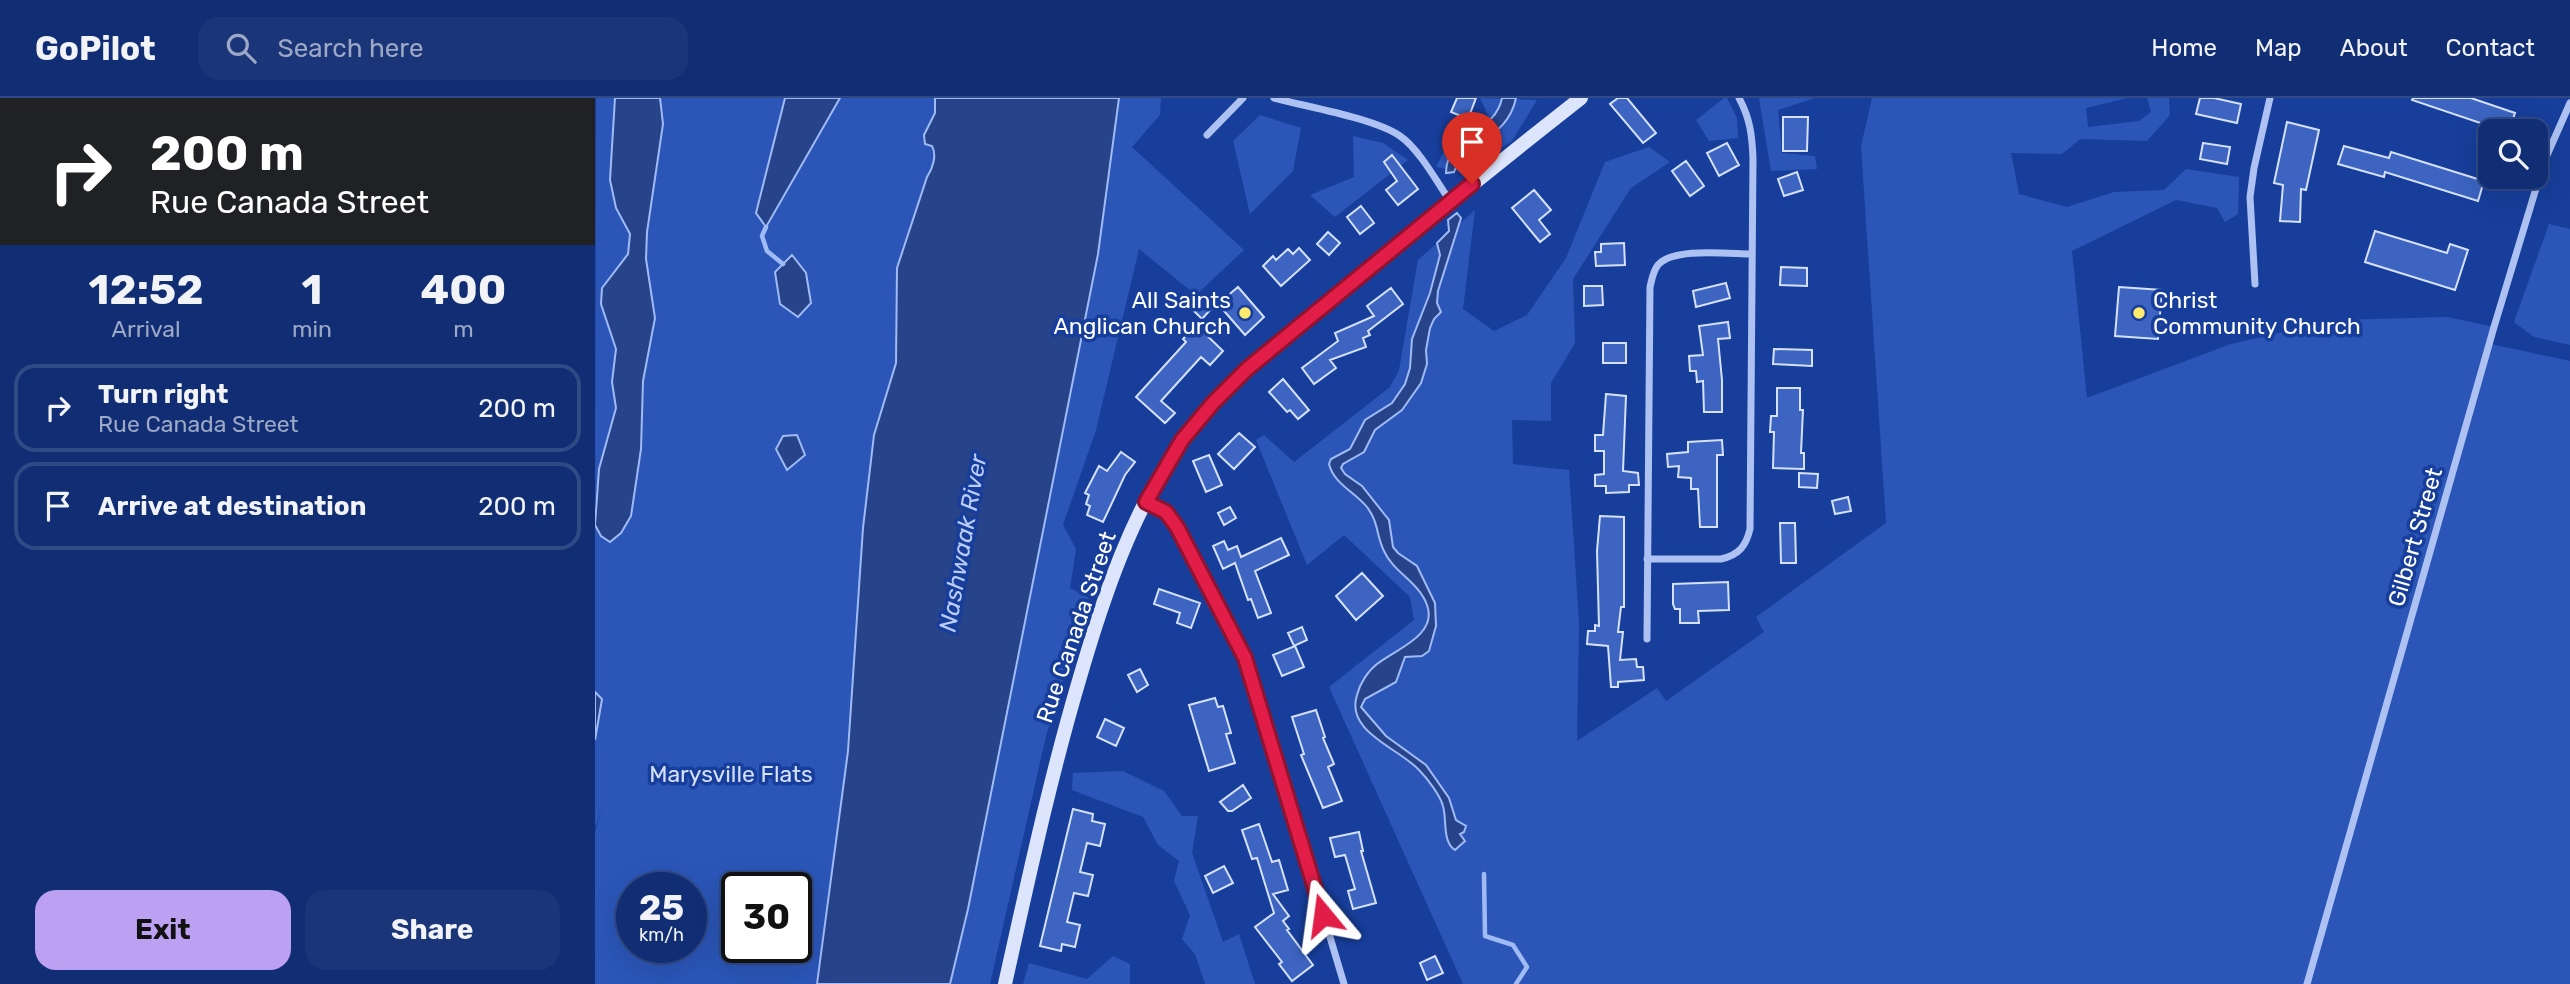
<!DOCTYPE html>
<style>
:root{--surface:#112e74;--page:#1a3679;--text:#f1f3f6;--muted:#9ca8c5;--line:#304a86;--accent:#bca0f2}
body{margin:0;font-family:Rubik,sans-serif;background:var(--page);color:var(--text);height:100vh;display:flex;flex-direction:column;font-size:26px;white-space:nowrap}
*{box-sizing:border-box;margin:0}
p{font-size:23px;color:var(--muted)}
.icon{flex:none;width:38px;height:38px;fill:none;stroke:currentColor;stroke-width:2;stroke-linecap:round;stroke-linejoin:round}
.map{position:relative;flex:1;overflow:hidden}
.panel{display:flex;flex-direction:column;background:var(--surface);width:595px}
.panel>*{flex:none}
.hud{background:#202124;color:#fff;overflow:hidden}
.fabs{position:absolute;left:1883px;top:21px;display:grid;gap:14px}
.fabs a{display:grid;place-items:center;width:70px;height:70px;border-radius:14px;background:var(--surface);box-shadow:0 7px 28px #0002,0 0 0 2px var(--line);font-size:35px}
.speed{position:absolute;left:21px;top:774px;display:flex;gap:14px;font-size:35px;font-weight:700;text-align:center}
.speed>*{display:grid;place-content:center;width:91px;height:91px;border-radius:50%;background:var(--surface);box-shadow:0 7px 28px #0002,0 0 0 2px var(--line);line-height:1}
.speed small{font-size:18px;font-weight:400}
.speed .limit{border:4px solid #111;border-radius:10px;background:#fff;color:#111}
.pin{position:absolute;display:grid;place-items:center;width:60px;height:60px;color:#fff;margin:-72px -30px;border-radius:50% 50% 50% 0;rotate:-45deg;box-shadow:0 0 7px #0007}
.pin .icon{rotate:45deg}
.me{position:absolute;width:77px;margin:-38px;rotate:344deg;stroke-linejoin:round;filter:drop-shadow(0 0 5px #0008)}
.turn{display:flex;align-items:center;gap:24px;height:147px;padding:0 35px;font-size:32px}
.turn .icon{width:91px;height:91px;stroke-width:2.5}
.turn b{display:block;font-size:49px;line-height:60px}
.eta{display:flex;justify-content:space-evenly;align-items:center;height:119px;text-align:center}
.eta b{font-size:42px;font-weight:700;line-height:49px}
.primary-button{display:flex;gap:14px;margin-top:auto;padding:14px 35px}
.primary-button a{flex:1;height:80px;border-radius:21px;background:var(--accent);color:#111;font-size:28px;font-weight:700;line-height:80px;text-align:center}
.primary-button a+a{background:var(--page);color:var(--text)}
ul{padding:0;list-style:none}
li{display:flex;align-items:center;gap:21px;height:88px;margin:0 14px 10px;padding:0 21px;border:4px solid var(--line);border-radius:21px}
li div{flex:1}
li b{display:block;font-size:26px}
li em{font-style:normal}
header{display:flex;align-items:center;gap:42px;box-sizing:border-box;height:98px;padding:0 35px;background:var(--surface);border-bottom:2px solid var(--line)}
header strong{font-size:33px}
nav{display:flex;gap:38px;margin-inline-start:auto;font-size:24px}
.search{width:490px;height:63px;background:var(--page);display:flex;align-items:center;gap:18px;box-sizing:border-box;padding:0 24px;border-radius:21px;color:var(--muted);font-size:26px}
main{display:flex;flex:1;min-height:0}
.map>svg:first-child{display:block}
</style>
<header>
<strong>GoPilot</strong>
<div class="search"><svg class="icon" aria-label="search" viewBox="0 0 24 24"><circle cx="10" cy="10" r="6"/><path d="M15 15l6 6"/></svg>Search here</div>
<nav><a>Home</a><a>Map</a><a>About</a><a>Contact</a></nav>
</header>
<main>
<section class="panel">
<div class="hud">
<div class="turn"><svg class="icon" aria-label="right" viewBox="0 0 24 24"><path d="M7 20v-9h11M14 6l5 5-5 5"/></svg><div><b>200 m</b>Rue Canada Street</div></div>
</div>
<div class="eta">
<div><b>12:52</b><p>Arrival</p></div>
<div><b>1</b><p>min</p></div>
<div><b>400</b><p>m</p></div>
</div>
<ul>
<li><svg class="icon" aria-label="right" viewBox="0 0 24 24"><path d="M7 20v-9h11M14 6l5 5-5 5"/></svg><div><b>Turn right</b><p>Rue Canada Street</p></div><em>200 m</em></li>
<li><svg class="icon" aria-label="arrive" viewBox="0 0 24 24"><path d="M6 21V4h12l-3 4 3 4H6"/></svg><div><b>Arrive at destination</b></div><em>200 m</em></li>
</ul>
<div class="primary-button"><a>Exit</a><a>Share</a></div>
</section>
<div class="map">
<svg width="1975" height="886" viewBox="0 0 1975 886">
<rect width="100%" height="100%" fill="#173e9b"/>
<!-- green -->
<path fill="#2b56b8" fill-rule="evenodd" d="M1,0H340V15L329,38L340,53L336,72L332,79L302,170L301,266L279,337L268,430L253,653L222,886H0V734L7,711L0,730V427L6,438L46,351L48,283L27,165L15,177L17,236L21,251L17,284L21,310L4,371L0,406ZM37,789H96V849H37ZM142,789H201V849H142Z
M524,0H566L565,17L537,49L649,152L601,197L544,151L501,332L468,427L481,451L475,490L494,500L451,638L395,886H355L373,811L503,156Z
M885,0L942,2L917,43L869,74L841,69L855,42L893,17Z
M1129,0H1132L1142,20L1143,40L1114,43L1101,22Z
M1164,0H1220L1183,12L1187,55L1220,58L1222,71L1176,73Z
M1277,0H1532L1491,10L1493,29L1544,23L1556,14L1552,0H1574L1575,17L1552,43L1485,41L1467,56L1416,55L1424,96L1472,109L1519,94L1569,92L1591,71L1644,79L1643,116L1630,124L1622,110L1581,102L1477,153L1492,300L1636,246L1741,222L1852,219L1899,229L1896,246L1975,263V886H868L734,589L819,522L815,499L749,437L712,467L661,342L669,337L699,364L795,289L804,272L823,162L880,112L868,211L899,233L932,217L971,160L1010,64L1054,49L1075,64L1036,90L978,181L980,245L956,285V323L917,322L918,366L974,372L984,525L982,643L1062,590L1071,603L1169,534L1161,519L1291,425L1266,48Z
M665,17L706,30L698,73L655,116L638,43Z
M758,38L788,45L813,62L740,119L715,97L759,79Z
M1954,126L1975,131V247L1939,239L1919,224Z
M528,673L569,693L587,718H603L597,755L628,844L644,836L660,886H610L600,856L587,841L595,817L579,783L584,763L563,747L548,719L477,692L478,675Z
M518,858L535,866V886H428L434,865L492,881Z"/>
<!-- water -->
<path fill="#27438a" stroke="#a0bbf4" stroke-width="2" d="M20,0H65L68,26L52,134L51,161L60,220L48,283L46,351L36,418L26,435L15,444L6,438L0,427L4,371L21,310L17,284L21,251L6,206L7,190L33,156L35,136L21,110L15,82Z
M190,0H245L171,129L161,115Z
M340,0H524L503,156L373,811L355,886H222L253,653L268,430L279,337L301,265L302,170L332,79C338,70 342,57 337,48L330,46L329,37L340,15Z
M907,0H921C912,43 871,40 859,74L851,75C851,37 900,36 907,0Z
M862,115L866,120L843,193L842,205L846,214L839,221L835,230L831,252L832,266L826,285L807,312L780,332L769,354L748,366L746,370L750,376L767,388L790,417L794,422L798,449L803,455L822,468L840,505L841,528L834,553L827,558L810,559L801,584L770,601L766,609L791,638L831,667L854,700L861,722L871,728L869,734L865,736L870,743L860,752C847,744 852,721 848,708C845,697 832,680 824,672C804,650 750,634 762,597C765,585 773,573 782,566C801,551 843,537 832,507C824,484 798,474 789,453C781,437 784,425 772,409C760,394 739,386 734,366L736,361L755,351L770,322L797,305L810,286L815,270L817,241L835,195L845,157L842,145L854,133L853,122Z
M197,157L211,175L216,205L203,219L185,206L180,174Z
M202,337L210,357L192,372L181,351L188,338Z
M0,594L7,601L0,642Z"/>
<g fill="none" stroke-linecap="round" stroke-linejoin="round">
<!-- stream -->
<path stroke="#a0bbf4" stroke-width="4.5" d="M171,129L167,138L172,153L188,166
M889,776L890,838L918,847L932,869L921,886"/>
</g>
<!-- building -->
<path fill="#3c64c0" stroke="#d5e1fc" stroke-width="2" d="M862,0H881L873,21L856,14Z
M1023,0H1032L1061,35L1048,45L1015,6Z
M1605,0H1619L1646,6L1642,25L1601,16Z
M1818,0H1876L1920,15L1914,33H1909L1817,2Z
M1188,19H1213L1212,53H1188Z
M1692,24L1724,32L1711,92L1706,91L1705,124L1685,123L1688,87L1679,85Z
M1132,45L1144,67L1124,78L1112,55Z
M1608,45L1635,49L1632,66L1605,61Z
M1749,48L1794,60L1796,54L1889,83L1883,103L1790,74L1789,79L1743,66Z
M797,57L823,91L803,107L791,92L802,83L789,64Z
M1091,63L1109,88L1095,98L1077,73Z
M1202,74L1208,92L1189,98L1183,81Z
M939,92L956,112L944,122L955,136L945,144L917,110Z
M766,108L779,125L765,136L752,119Z
M1780,133L1852,155L1855,146L1873,152L1860,192L1770,164Z
M733,134L745,145L734,157L722,146Z
M1029,145L1030,167L1001,168L1000,154H1006V146Z
M704,150L715,162L686,188L668,168L678,158L681,162L693,151L698,156Z
M1186,169L1212,170V188L1185,187Z
M1131,185L1135,200L1101,209L1098,193Z
M989,188H1007L1008,207L989,208Z
M643,189L669,219L650,237L623,206Z
M1524,189L1567,192L1563,241L1520,238Z
M796,190L808,206L773,233L775,237L768,240L771,249L735,262L741,270L719,286L707,270L743,243L740,235L779,218L772,208Z
M603,199L616,211L607,221L594,208Z
M1133,224L1135,240L1123,241L1127,282V314H1109L1108,283L1102,284L1101,273H1095L1094,258L1108,257L1104,228Z
M601,227L628,253L615,267L606,259L566,303L580,315L570,325L541,299L591,244L588,241Z
M1008,245H1031V265H1008Z
M1179,251L1217,252V268L1178,266Z
M688,281L714,312L703,321L695,312L692,314L674,294Z
M1182,290H1205V312H1208L1206,355H1209V371L1178,370L1179,334H1175L1176,318H1182Z
M1011,296L1031,298L1028,373L1043,375L1044,387H1034V394L1011,395V388H1000V377L1009,376V353H1000V337H1008Z
M644,335L660,349L639,371L623,356Z
M1127,342L1128,357H1122V429H1105L1103,391H1096V380L1083,379L1084,368L1073,369L1072,356L1093,354V344Z
M526,354L540,364L530,377L508,424L492,417L495,408L491,406L494,397L490,395L504,368L512,373Z
M614,357L627,387L611,394L598,363Z
M1204,375L1223,376L1222,390L1204,389Z
M1253,399L1256,413L1240,416L1237,403Z
M635,409L641,420L629,427L623,415Z
M1005,418L1029,419V509H1026L1023,534H1028L1025,562L1041,561L1042,569H1048L1049,582L1023,584V589H1016L1013,548L992,546L993,533H1000V527L1004,528L1002,453Z
M1185,425H1200L1201,465H1186Z
M686,440L694,457L660,473L676,515L663,520L656,501L653,502L640,465L628,471L618,448L629,443L633,452L642,448L646,459Z
M767,475L788,498L761,522L741,498Z
M1133,484L1134,512L1103,513L1104,525H1085V511H1080L1078,506V486Z
M564,491L605,505L596,530L582,525L585,515L559,506Z
M707,529L712,542L699,548L693,535Z
M700,548L709,569L687,578L678,557Z
M545,571L553,587L542,594L533,577Z
M620,600L623,609L628,608L636,635L631,636L640,665L614,673L594,607Z
M721,612L730,639L728,640L739,666L733,669L747,703L728,710L706,657L709,656L697,619Z
M510,621L529,630L521,648L502,639Z
M648,687L656,700L637,713H633L625,704Z
M478,711L498,716L497,723L510,726L505,748L492,745L485,774L498,777L493,798L479,795L472,824L485,827L480,849L467,846L466,853L445,848Z
M664,726L677,764L684,762L693,792L678,796L694,818L688,823L694,831L692,832L718,867L697,883L684,866L687,864L660,829L679,815L662,760L657,761L647,732Z
M764,734L768,753H766L781,805L758,811L753,793L760,791L750,757L740,759L735,740Z
M629,768L638,785L618,795L610,778Z
M840,858L848,875L832,882L825,865Z"/>
<g fill="none" stroke-linecap="round" stroke-linejoin="round">
<!-- street -->
<path stroke="#adc2f2" stroke-width="7" d="M679,0C712,9 779,20 805,38C824,51 842,84 855,103
M612,37L648,0
M1660,186L1655,99L1659,70L1675,0
M551,404L571,414L582,429L641,541L657,577L749,886
M1052,461H1126C1144,457 1151,448 1155,431L1158,60C1157,37 1155,20 1144,0
M1052,541L1055,189C1057,181 1058,173 1063,167C1078,149 1135,156 1157,156
M1712,886L1899,229L1949,64L1975,5"/>
<!-- secondary -->
<path stroke="#dce5fc" stroke-width="14" d="M410,886C433,783 455,680 485,579C508,500 538,410 588,342C627,286 684,245 736,202C819,133 902,66 986,0"/>
</g>
<g fill="none" stroke-linecap="round" stroke-linejoin="round">
<defs>
<path id="route" d="M728,817L650,560L582,429L571,414L551,404L587,342L618,305L652,271L877,86"/>
</defs>
<!-- route casing -->
<use href="#route" stroke="#92132f" stroke-width="18"/>
<!-- route -->
<use href="#route" stroke="#e11d48" stroke-width="12"/>
</g>
<!-- markers -->
<g fill="#ffea6e" stroke="#173e9b" stroke-width="2.5">
<circle cx="650" cy="215" r="7"/>
<circle cx="1544" cy="215" r="7"/>
</g>
<g text-anchor="middle" dominant-baseline="central" stroke-width="7" stroke-linejoin="round" paint-order="stroke">
<!-- poi labels -->
<g font-size="23" fill="#fff" stroke="#173e9b" text-anchor="end">
<text x="636" y="202">All Saints<tspan x="636" dy="26">Anglican Church</tspan></text>
<text x="1558" y="202" text-anchor="start">Christ<tspan x="1558" dy="26">Community Church</tspan></text>
</g>
<!-- street labels -->
<g font-size="23" fill="#fff" stroke="#173e9b">
<text transform="translate(1820 439) rotate(-74)">Gilbert Street</text>
<text transform="translate(481 529) rotate(-71)">Rue Canada Street</text>
</g>
<!-- park labels -->
<g font-size="23" fill="#d5e1fc" stroke="#173e9b">
<text x="136" y="676">Marysville Flats</text>
</g>
<!-- water labels -->
<g font-size="24" font-style="italic" fill="#bacdf8" stroke="#173e9b">
<text transform="translate(368 445) rotate(-80)">Nashwaak River</text>
</g>
</g>
</svg>
<div class="fabs">
<a><svg class="icon" aria-label="search" viewBox="0 0 24 24"><circle cx="10" cy="10" r="6"/><path d="M15 15l6 6"/></svg></a>
</div>
<div class="speed"><div>25<small>km/h</small></div><div class="limit">30</div></div>
<div class="pin" style="left:877px;top:86px;background:#d93025"><svg class="icon" aria-label="arrive" viewBox="0 0 24 24"><path d="M6 21V4h12l-3 4 3 4H6"/></svg></div>
<svg class="me" style="left:728px;top:817px" viewBox="-20 -20 40 40"><path d="M0-17L14 15 0 8-14 15z" fill="#e11d48" stroke="#fff" stroke-width="4"/></svg>
</div>
</main>
